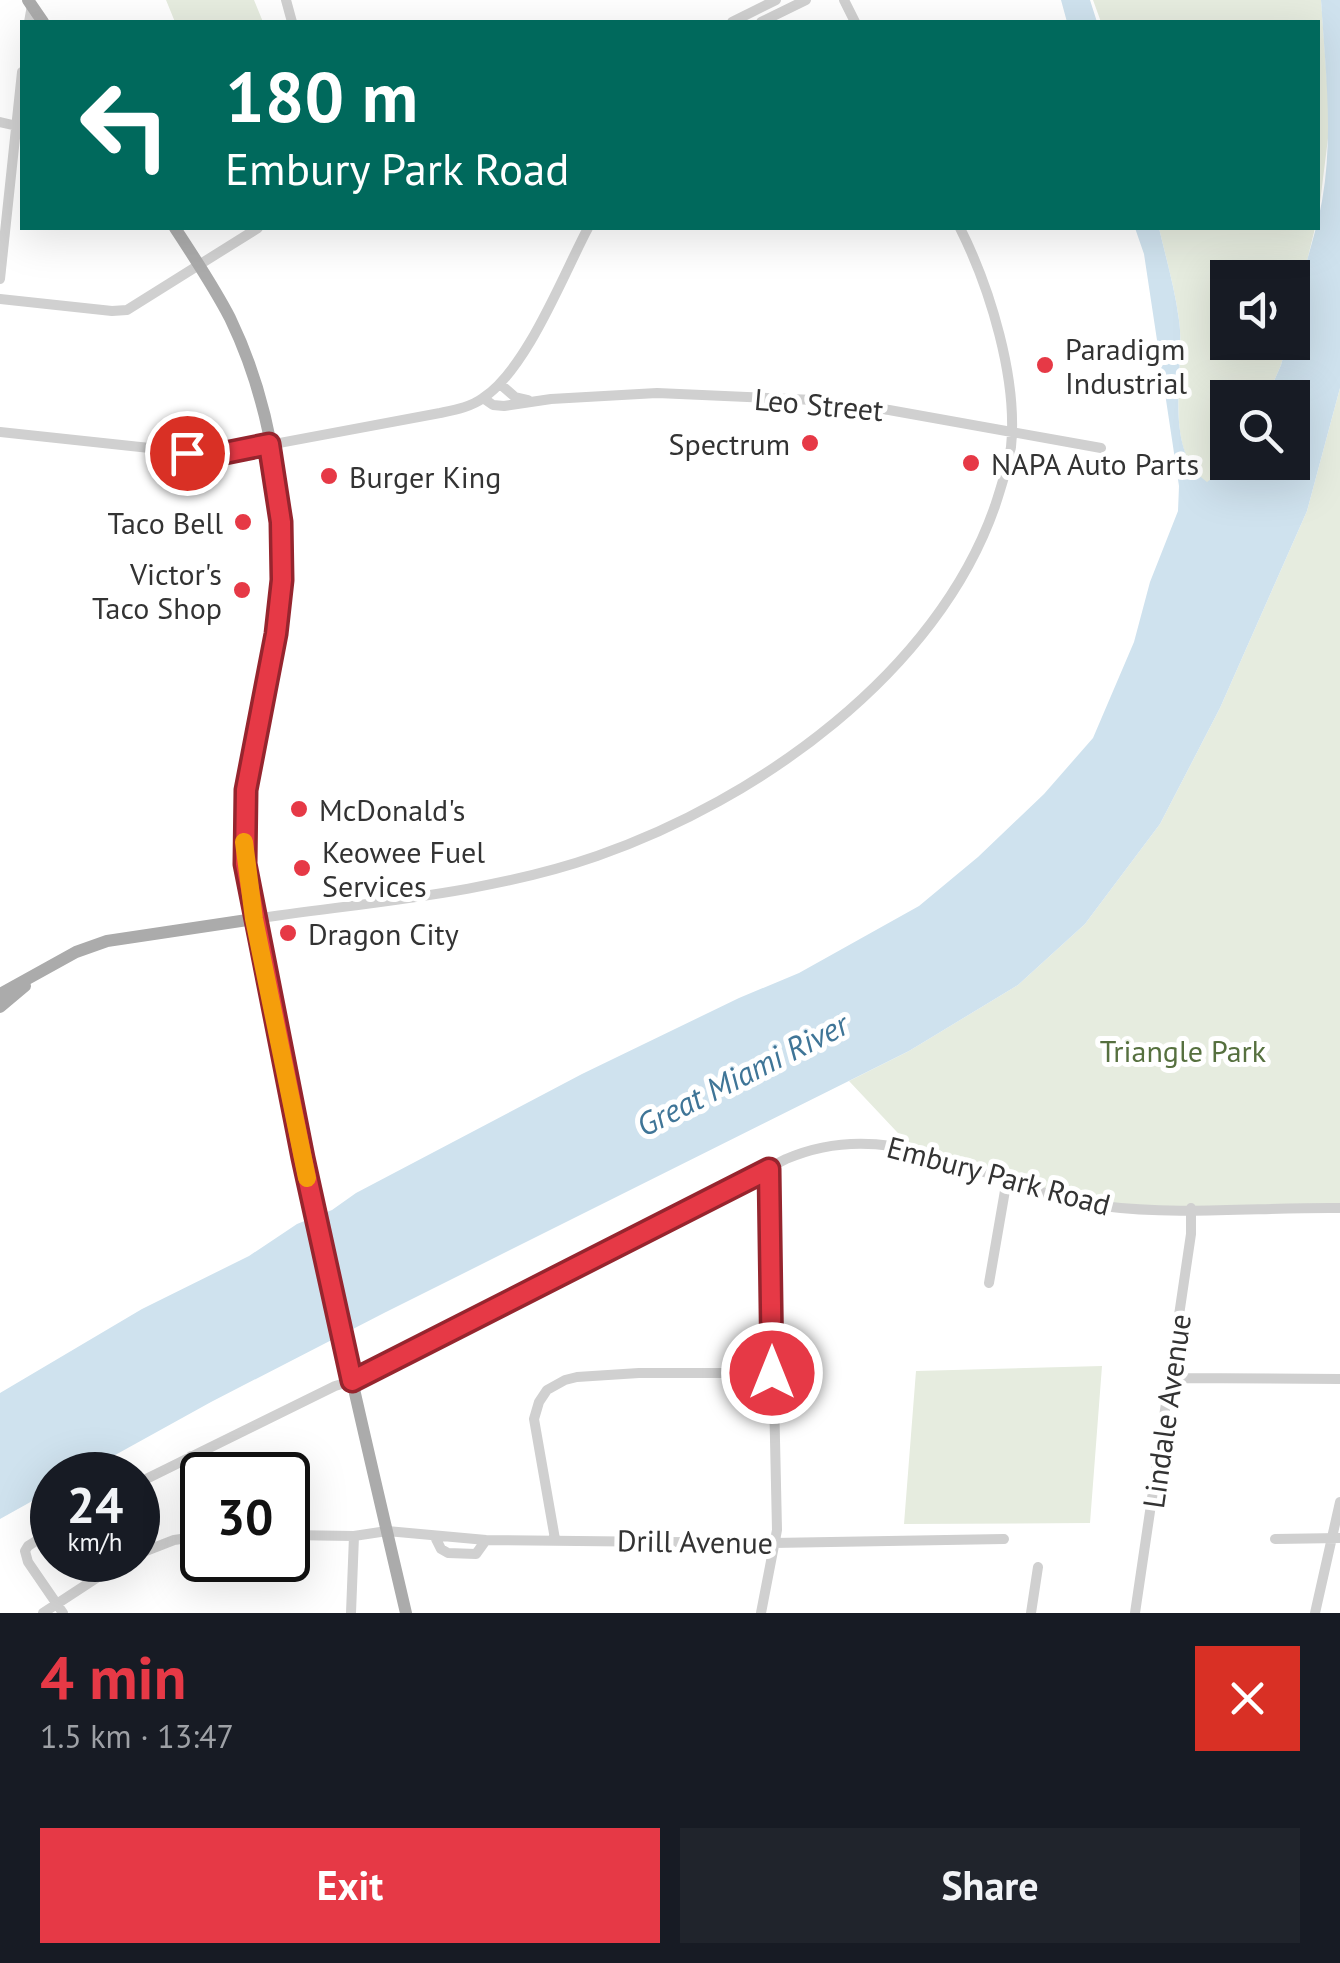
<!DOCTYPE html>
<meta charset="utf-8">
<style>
:root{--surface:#171b24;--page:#20242c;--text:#f1f3f6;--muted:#9ea1a6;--accent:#e63946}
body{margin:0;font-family:"PT Sans",sans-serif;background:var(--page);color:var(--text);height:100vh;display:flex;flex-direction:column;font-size:38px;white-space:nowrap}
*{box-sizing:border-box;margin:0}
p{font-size:32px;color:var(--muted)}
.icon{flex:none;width:55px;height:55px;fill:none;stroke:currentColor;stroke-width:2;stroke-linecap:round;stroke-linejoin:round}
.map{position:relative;height:1613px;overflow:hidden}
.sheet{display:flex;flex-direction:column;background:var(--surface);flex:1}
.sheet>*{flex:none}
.guide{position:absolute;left:20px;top:20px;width:1300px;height:210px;border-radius:0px;box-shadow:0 10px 40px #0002;background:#00695c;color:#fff;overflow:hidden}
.buttons{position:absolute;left:1210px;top:260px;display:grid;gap:20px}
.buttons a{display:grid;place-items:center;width:100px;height:100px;border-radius:0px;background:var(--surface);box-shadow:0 10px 40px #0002;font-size:50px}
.speed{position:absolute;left:30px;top:1452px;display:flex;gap:20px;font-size:50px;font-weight:700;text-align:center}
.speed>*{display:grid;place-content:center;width:130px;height:130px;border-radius:50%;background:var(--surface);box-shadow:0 10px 40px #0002;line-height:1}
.speed small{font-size:25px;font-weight:400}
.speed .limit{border:5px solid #111;border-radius:15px;background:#fff;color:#111}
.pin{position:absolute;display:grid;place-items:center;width:85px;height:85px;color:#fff;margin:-42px;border:5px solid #fff;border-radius:50%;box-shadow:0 2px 10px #0007}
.me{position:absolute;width:110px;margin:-55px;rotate:0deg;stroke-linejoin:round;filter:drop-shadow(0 0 8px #0008)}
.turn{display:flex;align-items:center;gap:35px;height:210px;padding:0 40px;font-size:45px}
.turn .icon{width:130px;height:130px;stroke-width:2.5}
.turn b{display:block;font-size:70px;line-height:85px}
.round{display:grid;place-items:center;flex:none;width:105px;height:105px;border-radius:0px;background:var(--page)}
.headline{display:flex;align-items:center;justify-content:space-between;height:170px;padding:0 40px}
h1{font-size:60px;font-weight:800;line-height:75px;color:var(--accent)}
.action{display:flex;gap:20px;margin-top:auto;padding:20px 40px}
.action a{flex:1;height:115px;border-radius:0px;background:var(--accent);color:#fff;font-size:40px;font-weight:800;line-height:115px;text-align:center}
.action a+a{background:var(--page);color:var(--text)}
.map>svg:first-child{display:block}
</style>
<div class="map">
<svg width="1340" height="1613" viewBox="0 0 1340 1613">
<rect width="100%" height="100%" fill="#fff"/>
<!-- green -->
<path fill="#e6ecdf" d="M166,0H254L263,22H175Z
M1093,0H1321L1330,122L1318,219V22H1101Z
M1159,228H1315L1293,319L1292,278H1228V342L1287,343L1281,365L1267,397L1228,398V462L1234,463L1207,483C1161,449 1186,370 1179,320C1175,289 1166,258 1159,228Z
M1340,388V1208L1109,1207L912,1148L849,1081L909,1051L1018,985L1085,924L1160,824L1220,708L1307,511Z
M1102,1366L1090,1523L904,1524L916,1371Z"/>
<!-- water -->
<path fill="#cfe2ee" d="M1061,0H1090L1097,22H1067Z
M1321,0H1340V388L1307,511L1220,708L1160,824L1085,924L1018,985L909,1051L384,1313L211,1402L79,1475H52V1490L0,1519V1393L142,1309L249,1256L297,1224L332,1210L356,1193L582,1074L739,998L799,973L919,906L978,857L1044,794L1093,738L1134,642L1150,582L1178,511L1179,486L1144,254L1135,228H1159C1166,258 1175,289 1179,320C1186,369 1161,449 1207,482L1234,463L1292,462V398L1267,397L1281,365L1287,343L1292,342C1293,293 1314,246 1322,201C1334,134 1325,67 1321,0Z"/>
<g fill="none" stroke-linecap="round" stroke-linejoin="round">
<!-- minor -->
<path stroke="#d0d0d0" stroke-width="10" d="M286,0L292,22
M844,0L855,22
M29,22L32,5
M732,22L776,0
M761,22L806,0
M0,122L17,126
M0,279L22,72
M0,299L112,311L127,310L258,228
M500,384L515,397L528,400
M483,398L493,405L504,406L551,399L657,393L814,400L889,410L1101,448
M0,432L215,455L440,413C454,410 471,407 483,398C527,369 563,275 588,228
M254,919C368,902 488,894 597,856C758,800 937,673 995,506C1001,487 1008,467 1011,447C1018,379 990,288 960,228
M989,1283L1007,1179
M1170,1378L1340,1379
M191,1456L192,1537
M138,1483L335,1386L366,1377L494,1306L786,1159C899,1110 993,1192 1103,1206C1181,1216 1262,1207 1340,1208
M52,1531L28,1546L25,1551L28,1562L63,1613
M288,1535L354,1536L387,1531L486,1540L773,1543L1004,1539
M435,1537L441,1549L448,1553L476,1554L486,1540
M555,1539L534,1419L539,1402L547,1390L565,1380L577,1377L639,1373H772
M1275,1539L1340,1538
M138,1554L174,1540L202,1536
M43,1613L124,1560
M351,1613L354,1536
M761,1613L777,1530L769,1169
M1031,1613L1038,1567
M1135,1613L1191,1234V1208
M1315,1613L1340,1502"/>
<!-- major -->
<path stroke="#ababab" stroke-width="12" d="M28,0L43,22
M175,228C194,257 214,287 230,318C275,411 292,534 276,636C264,712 236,788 245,867C254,936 273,1006 287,1074C322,1255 364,1434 406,1613
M0,994L76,952L107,941L254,919
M0,1007L25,986"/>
</g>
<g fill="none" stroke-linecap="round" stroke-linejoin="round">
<defs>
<path id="route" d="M187,453L215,455L269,444L281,522L282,580L276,634L246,790L245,864L303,1158L352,1381L769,1169L772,1373"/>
</defs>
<!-- route casing -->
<use href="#route" stroke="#96252e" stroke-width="25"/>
<!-- route -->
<use href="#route" stroke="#e63946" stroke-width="18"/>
<!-- slow -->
<path stroke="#f59e0b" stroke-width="18" d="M244,842L254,919L307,1178"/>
</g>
<!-- markers -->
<g fill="#e63946" stroke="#fff" stroke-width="4">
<circle cx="1045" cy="365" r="10"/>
<circle cx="810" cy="443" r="10"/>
<circle cx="971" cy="463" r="10"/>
<circle cx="329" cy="476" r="10"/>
<circle cx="243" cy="522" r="10"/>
<circle cx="242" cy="590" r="10"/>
<circle cx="299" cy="809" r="10"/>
<circle cx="302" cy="868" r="10"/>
<circle cx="288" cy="933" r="10"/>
</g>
<g text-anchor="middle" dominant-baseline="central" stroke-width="10" stroke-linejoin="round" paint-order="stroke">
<!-- poi labels -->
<g font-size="30" fill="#333" stroke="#fff" text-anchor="start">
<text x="1065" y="348">Paradigm<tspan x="1065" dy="34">Industrial</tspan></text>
<text x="790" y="443" text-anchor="end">Spectrum</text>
<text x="991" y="463">NAPA Auto Parts</text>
<text x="349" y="476">Burger King</text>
<text x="223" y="522" text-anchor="end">Taco Bell</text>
<text x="222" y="573" text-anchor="end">Victor's<tspan x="222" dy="34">Taco Shop</tspan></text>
<text x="319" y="809">McDonald's</text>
<text x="322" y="851">Keowee Fuel<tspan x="322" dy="34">Services</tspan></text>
<text x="308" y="933">Dragon City</text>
</g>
<!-- street labels -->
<g font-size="30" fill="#333" stroke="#fff">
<text transform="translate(819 404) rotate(5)">Leo Street</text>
<text transform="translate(999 1175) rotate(15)">Embury Park Road</text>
<text transform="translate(1166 1411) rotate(-82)">Lindale Avenue</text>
<text transform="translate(695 1541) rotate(1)">Drill Avenue</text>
</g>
<!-- park labels -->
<g font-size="30" fill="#56703f" stroke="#fff">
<text x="1183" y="1050">Triangle Park</text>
</g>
<!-- water labels -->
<g font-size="32" font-style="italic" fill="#3f7597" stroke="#fff">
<text transform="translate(742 1074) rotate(-27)">Great Miami River</text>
</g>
</g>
</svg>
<div class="buttons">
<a><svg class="icon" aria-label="sound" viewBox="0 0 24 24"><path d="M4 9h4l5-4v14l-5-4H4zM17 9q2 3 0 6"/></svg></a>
<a><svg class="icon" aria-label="search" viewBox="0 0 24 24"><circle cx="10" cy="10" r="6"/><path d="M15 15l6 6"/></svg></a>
</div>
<div class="speed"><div>24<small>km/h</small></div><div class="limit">30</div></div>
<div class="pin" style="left:187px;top:453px;background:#d93025"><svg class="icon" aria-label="arrive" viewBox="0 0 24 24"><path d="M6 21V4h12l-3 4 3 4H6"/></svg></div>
<svg class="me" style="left:772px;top:1373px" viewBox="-20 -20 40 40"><circle r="17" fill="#e63946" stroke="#fff" stroke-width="3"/><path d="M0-11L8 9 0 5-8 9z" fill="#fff"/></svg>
<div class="guide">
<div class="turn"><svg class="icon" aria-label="left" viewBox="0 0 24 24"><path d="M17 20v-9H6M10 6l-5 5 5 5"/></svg><div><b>180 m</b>Embury Park Road</div></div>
</div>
</div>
<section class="sheet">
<div class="headline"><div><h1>4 min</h1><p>1.5 km · 13:47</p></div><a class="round" style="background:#d93025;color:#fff"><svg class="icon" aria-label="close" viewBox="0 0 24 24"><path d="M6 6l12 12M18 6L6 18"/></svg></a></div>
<div class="action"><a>Exit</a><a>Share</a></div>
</section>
